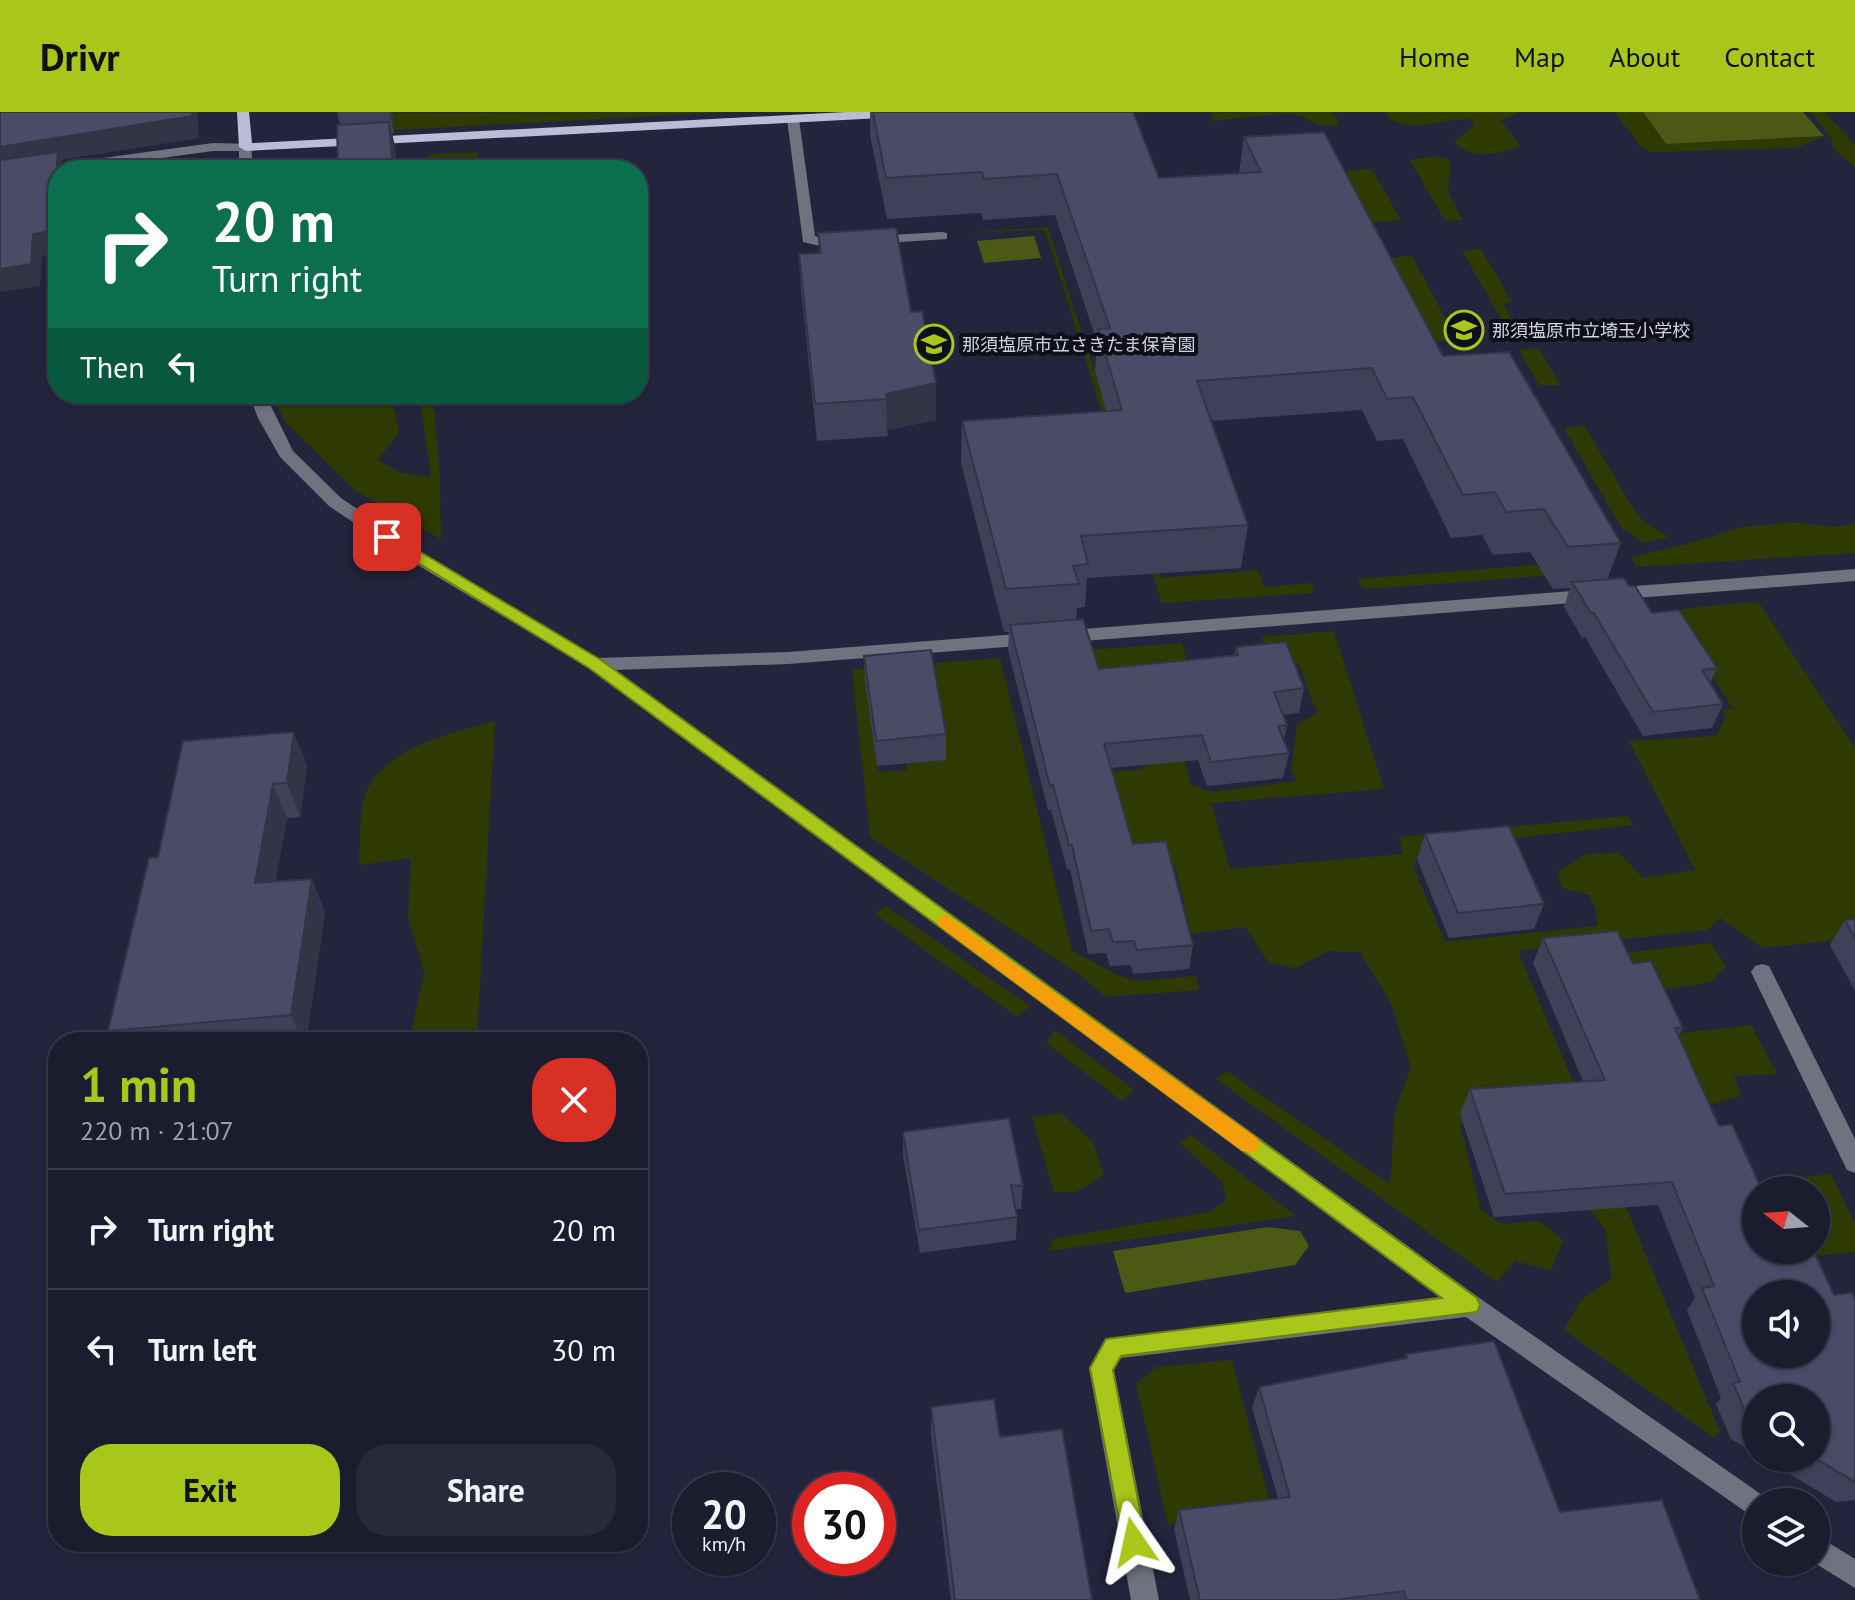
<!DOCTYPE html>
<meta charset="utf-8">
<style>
:root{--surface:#1b1c2e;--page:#28293a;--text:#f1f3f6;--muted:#a0a1aa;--line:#393a4a;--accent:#a9c71b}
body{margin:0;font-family:"PT Sans","Noto Sans JP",sans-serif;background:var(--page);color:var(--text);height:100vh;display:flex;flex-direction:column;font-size:30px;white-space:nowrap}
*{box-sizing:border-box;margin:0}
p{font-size:26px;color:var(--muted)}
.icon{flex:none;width:44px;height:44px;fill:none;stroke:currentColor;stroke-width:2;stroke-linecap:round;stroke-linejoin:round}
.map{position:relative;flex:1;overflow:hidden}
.side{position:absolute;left:48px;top:920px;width:600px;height:520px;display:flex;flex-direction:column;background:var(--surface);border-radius:32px;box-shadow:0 2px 6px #0004,0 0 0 2px var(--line)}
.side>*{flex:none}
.top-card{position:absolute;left:48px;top:48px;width:600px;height:244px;border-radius:32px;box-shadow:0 2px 6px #0004,0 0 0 2px var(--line);background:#0b6e4f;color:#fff;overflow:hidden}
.needle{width:52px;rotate:287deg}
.tools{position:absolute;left:1742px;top:1064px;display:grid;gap:16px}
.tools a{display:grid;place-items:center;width:88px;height:88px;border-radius:50%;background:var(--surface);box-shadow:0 2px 6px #0004,0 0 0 2px var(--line);font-size:40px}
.speed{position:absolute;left:672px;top:1360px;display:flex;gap:16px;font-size:40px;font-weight:700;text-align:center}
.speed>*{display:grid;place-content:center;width:104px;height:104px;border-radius:50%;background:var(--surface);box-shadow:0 2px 6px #0004,0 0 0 2px var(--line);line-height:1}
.speed small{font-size:20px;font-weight:400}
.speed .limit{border:12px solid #d22;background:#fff;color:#111}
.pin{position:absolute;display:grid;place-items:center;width:68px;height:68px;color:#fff;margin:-34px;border-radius:16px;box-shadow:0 4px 12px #0006}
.me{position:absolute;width:88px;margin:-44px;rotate:349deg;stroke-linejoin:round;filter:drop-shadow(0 0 6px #0008)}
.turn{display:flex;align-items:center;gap:28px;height:168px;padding:0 32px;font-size:36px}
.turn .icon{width:104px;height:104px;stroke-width:2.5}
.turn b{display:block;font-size:56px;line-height:68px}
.then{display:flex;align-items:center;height:76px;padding:0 32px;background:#0003;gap:16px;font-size:30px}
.round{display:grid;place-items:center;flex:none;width:84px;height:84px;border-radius:32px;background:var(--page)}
.headline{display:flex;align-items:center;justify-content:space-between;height:136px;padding:0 32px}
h1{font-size:48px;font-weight:700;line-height:60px;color:var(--accent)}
.cta{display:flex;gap:16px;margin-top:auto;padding:16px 32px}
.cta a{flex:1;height:92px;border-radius:32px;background:var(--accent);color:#111;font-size:32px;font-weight:700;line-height:92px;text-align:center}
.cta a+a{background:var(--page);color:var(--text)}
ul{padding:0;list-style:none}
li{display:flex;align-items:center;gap:24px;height:120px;padding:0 32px;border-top:2px solid var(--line)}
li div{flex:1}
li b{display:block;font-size:30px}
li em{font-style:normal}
header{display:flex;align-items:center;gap:48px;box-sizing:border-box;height:112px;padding:0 40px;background:var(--accent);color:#111}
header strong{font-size:38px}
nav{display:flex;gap:44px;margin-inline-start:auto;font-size:28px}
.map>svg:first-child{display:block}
</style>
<header>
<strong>Drivr</strong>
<nav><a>Home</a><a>Map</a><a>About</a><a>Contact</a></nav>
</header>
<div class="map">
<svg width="1855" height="1488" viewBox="0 0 1855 1488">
<rect width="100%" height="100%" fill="#24253d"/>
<!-- green -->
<path fill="#2f3a02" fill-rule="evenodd" d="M356,0L406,1L727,0L341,21Z
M1331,0L1338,8L1337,13C1316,18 1313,6 1295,3C1277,0 1233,8 1212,9L1211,1Z
M1387,0H1521L1501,8L1520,34C1498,43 1471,48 1454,30L1474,14L1470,7C1440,6 1414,23 1387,5Z
M1615,0H1643L1666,32L1824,24L1796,36L1650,40L1639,33Z
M1810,0H1825L1855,33V55L1833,36L1831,25Z
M477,40V58H419L418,49L431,42Z
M1435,44L1449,47C1453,58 1448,65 1448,75C1449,87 1458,98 1463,108L1445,109L1410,48Z
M1372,57L1401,108L1353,112L1325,60Z
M1048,115L1161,466L1258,458L1264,475L1312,471L1314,474L1312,481L1162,491L1045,118L963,121Z
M1481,137L1512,190L1504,192L1512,208H1522L1530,222L1511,224L1462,139Z
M1412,144L1457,228L1415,231L1372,147Z
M1539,236L1560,273H1539L1519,238Z
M270,282H343L363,290L365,282H391L399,320L378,348L401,361L431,365L419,282H433L440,366L441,427L356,379L287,312Z
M1584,313L1631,393L1643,409L1669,425L1644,431L1620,414L1564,316Z
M1791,410L1837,415L1855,411V441L1637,455L1631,445L1695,430L1738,416Z
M1599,448L1595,460L1368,477L1359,472V467Z
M1751,490L1760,492L1855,636V826L1762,836L1721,806L1707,818L1518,839L1720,1319L1714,1326L1564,1218L1580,1189L1612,1166L1605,1117L1584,1091L1470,995L1460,1013L1481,1098L1502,1112L1540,1109L1563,1128L1551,1158L1515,1149L1497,1170L1216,967L1227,959L1390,1072L1395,999L1411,955L1391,891L1360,840L1329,839L1295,856L1268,850L1245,815L1191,822L1175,753L1153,746L1130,749L1111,660L1142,657L1154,647L1111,574L1077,539L1182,531L1198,593L1175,612L1191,673L1212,680L1296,669L1291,656L1297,612L1317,601L1299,553L1264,543L1262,525L1334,519L1384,677L1211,691L1230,757L1403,742L1399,725L1628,704L1634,713L1422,736L1413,754L1445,830L1597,814L1596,797L1589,783L1562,776L1557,760L1587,742L1619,741L1643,766L1694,758L1703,773L1629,629L1715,624L1725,608L1723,598L1735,596L1731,594L1676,505L1681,497Z
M1000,546L1072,839L1120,864L1137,869L1196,864L1199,878L1106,885L1077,861L870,725L852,558ZM865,570L945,647L906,652L907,658L878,660Z
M495,609L477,926L409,930L424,860L408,806L411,746L359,753C360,733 359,710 363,690C375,637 451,621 495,609Z
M886,794L1030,894L1017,905L875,802Z
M1711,831L1726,854L1711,870L1655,879L1615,842Z
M1751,913L1777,962L1734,964L1741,984L1701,995L1674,922Z
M1055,918L1134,978L1122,989L1046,931Z
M1060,1001L1093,1030L1104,1063L1076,1080H1054L1032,1005Z
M1191,1023L1296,1104L1049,1139L1053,1127L1209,1100L1226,1089L1223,1071L1180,1031Z
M1831,1062L1855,1112V1140L1784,1147L1785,1138H1816V1078H1792L1787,1067Z
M1232,1248L1271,1395L1168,1413L1136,1272L1156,1255Z"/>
<!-- water -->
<path fill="#4b5914" d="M1643,0H1803L1824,24L1666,32Z
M1034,124L1041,146L984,151L977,129Z
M1268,1115L1300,1119L1309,1134L1295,1153L1125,1181L1113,1139Z"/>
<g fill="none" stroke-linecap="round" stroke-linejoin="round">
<!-- minor -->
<path fill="#71727f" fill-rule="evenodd" d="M793,3L799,7L815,124L824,127L942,120L947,121V127L824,135L803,130L787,7Z
M213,31L251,32L253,58H239V39H213L0,68V60Z
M249,282H265L293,339L341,386L418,438L598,546L788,540L1855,457V469L788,552L615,558L1478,1185L1765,1385L1767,1390H1756V1407L1466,1205L1121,1246L1114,1258L1159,1488H1131L1089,1256L1105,1227L1439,1185L589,556L406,446L329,394L280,345L258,306Z
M1762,852L1769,854L1855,1027V1061L1847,1058L1751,860L1755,854Z
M1816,1423L1855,1447V1476L1813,1450H1816Z"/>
<!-- major -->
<path fill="#bbbdd8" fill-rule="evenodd" d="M237,0H249L252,31L846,0H926L920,4L246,39L239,35Z"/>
</g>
<!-- wall -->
<path fill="#404058" d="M337,0H392L394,21H392L395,34L340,13Z
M870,0H1133L1159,66L1239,61L1244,25L1443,244L1621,431L1607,468L1629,474L1652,501L1717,556L1710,572L1723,592L1712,616L1643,624L1585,525L1582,526L1564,495L1570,476L1553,477L1530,440L1493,443L1482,423L1451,426L1403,327L1377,329L1362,298L1211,309L1248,413L1241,456L1087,466L1085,495L1077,496L1076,508L1099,557L1234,543L1236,535L1304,576L1299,601L1283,603L1287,613L1284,628L1289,641L1283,666L1207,674L1198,648L1111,656L1133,732L1193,833L1189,857L1133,862L1131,853L1110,854L1106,841L1088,842L1070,757H1067L1051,698H1048L1008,538L1009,520H1004L961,351L962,309L1106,299L1095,259L1097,230L1055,103L983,108L981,101L887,107L870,23Z
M818,121L911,200L936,271V308L887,318L888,324L817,329L801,178L799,142L819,141Z
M864,544L946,622V648L877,654L865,570Z
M183,629L307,653L300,705L287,706L275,770L325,800L306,930H115L108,919L158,745Z
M1425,722L1544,792L1534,817L1449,826L1417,747Z
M1855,807V879L1830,833L1845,808Z
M1543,826L1633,852L1683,916L1678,924L1719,1014L1834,1183L1855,1188V1388L1836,1390L1763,1346H1816L1756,1286V1342L1731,1327L1716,1292L1721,1286L1687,1198L1695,1186L1658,1093L1494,1105L1460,1002L1470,977L1583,969L1533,851Z
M903,1020L1023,1074L1021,1097H1016L1017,1105L1016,1128L920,1141L903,1044Z
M1406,1242L1560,1400L1700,1488H1190L1174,1417L1179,1398L1278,1386L1252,1296L1259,1275L1404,1247Z
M931,1295L1000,1325L1092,1488H951L931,1323Z"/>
<!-- shaded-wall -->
<path fill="#343447" d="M192,0H197L199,26L61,48L65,58H58V142L42,144L40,174L0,180V35Z
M389,0H392L394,21Z
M389,10L395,34L397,58H393Z
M936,271V308L887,318L886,282Z
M294,620L307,653L300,705L287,671Z
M273,672L287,706L269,804L255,771Z
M312,767L325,800L306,930H303L291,903Z"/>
<!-- building -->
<path fill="#4a4b66" stroke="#343447" stroke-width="2" fill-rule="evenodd" d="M0,0H192V4L0,35Z
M873,0H1133L1159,66L1261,60L1244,25L1324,20L1443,244L1509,240L1621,431L1568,435L1544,397L1506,400L1495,380L1463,383L1413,285L1387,287L1372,256L1197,269L1248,413L1081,424L1088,452L1073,454L1079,472L1006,477L962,309L1122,298L1098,217L1110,216L1057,62L984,67L982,60L886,66Z
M389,10L393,58H338L337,13Z
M58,40L52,119L33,122L31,152L0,157V48Z
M896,116L911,200L922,199L936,271L886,282L887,287L815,292L799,142L821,141L818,121Z
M1624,466L1629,474H1635L1652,501L1679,498L1717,556L1702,558L1723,592L1653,600L1594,501H1591L1572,470Z
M1083,507L1099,557L1238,543L1236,535L1286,530L1304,576L1274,580L1287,613L1278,614L1289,641L1211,650L1202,623L1104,632L1133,732L1166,729L1193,833L1137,838L1134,829L1113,830L1109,817L1091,819L1072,733H1069L1053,673L1050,674L1010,513Z
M931,538L946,622L876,629L864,544Z
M294,620L287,671L273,672L255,771L312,767L291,903L108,919L149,746L158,745L183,629Z
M1509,714L1544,792L1458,801L1425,722Z
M1855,807V826L1845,808Z
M1617,819L1633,852L1651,849L1683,916H1675L1719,1014L1732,1012L1762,1078H1756V1138H1813L1834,1183L1852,1181L1855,1188V1370L1815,1346H1816V1286H1756V1311L1748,1306L1733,1271L1740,1270L1702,1176L1714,1174L1672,1070L1505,1082L1470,977L1605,968L1543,826ZM1756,1182H1816V1242H1756Z
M1009,1006L1023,1074L1011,1073L1017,1105L919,1118L903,1020Z
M1494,1229L1560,1400L1662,1388L1700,1488H1406L1404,1479L1335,1488H1200L1179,1398L1290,1385L1259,1275L1407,1246L1406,1242Z
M994,1287L1000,1325L1062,1317L1092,1488H955L931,1295Z"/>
<!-- route -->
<path fill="#a9c71b" stroke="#6e8112" stroke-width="2" d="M387,420L601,548L1477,1186L1480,1193L1477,1200L1121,1244L1113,1258L1146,1430L1143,1439L1134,1442L1125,1439L1090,1256L1106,1227L1442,1186L589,556L381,428L379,425Z"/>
<!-- slow -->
<path fill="#f59e0b" d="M945,802L1257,1026L1260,1032L1257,1039L1250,1041L1242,1039L939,814L936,809Z"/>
<!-- icons -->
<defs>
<symbol id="school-ring" viewBox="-11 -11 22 22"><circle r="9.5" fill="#0f0f1a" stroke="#a9c71b" stroke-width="1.5"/><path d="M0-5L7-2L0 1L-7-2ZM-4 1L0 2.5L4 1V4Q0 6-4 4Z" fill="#a9c71b"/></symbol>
</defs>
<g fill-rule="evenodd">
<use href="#school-ring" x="1442" y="196" width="44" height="44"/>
<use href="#school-ring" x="912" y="210" width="44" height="44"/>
</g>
<g text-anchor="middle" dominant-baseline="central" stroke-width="8" stroke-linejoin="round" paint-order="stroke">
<!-- far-poi labels -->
<g font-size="18" fill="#d0d1e1" stroke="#0f0f1a" text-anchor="start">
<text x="1492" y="218">那須塩原市立埼玉小学校</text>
<text x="962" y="232">那須塩原市立さきたま保育園</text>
</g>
</g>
</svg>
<div class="tools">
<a><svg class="needle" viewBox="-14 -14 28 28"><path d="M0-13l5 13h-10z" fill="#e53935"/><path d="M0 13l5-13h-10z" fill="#a0a1aa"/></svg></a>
<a><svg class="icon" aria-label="sound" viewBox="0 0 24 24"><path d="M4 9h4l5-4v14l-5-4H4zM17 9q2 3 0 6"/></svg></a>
<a><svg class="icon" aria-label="search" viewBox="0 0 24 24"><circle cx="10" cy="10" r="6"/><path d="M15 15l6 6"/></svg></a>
<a><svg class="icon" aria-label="layers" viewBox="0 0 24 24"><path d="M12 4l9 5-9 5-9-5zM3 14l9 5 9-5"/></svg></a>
</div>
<div class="speed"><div>20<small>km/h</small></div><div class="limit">30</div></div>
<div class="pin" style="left:387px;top:425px;background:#d93025"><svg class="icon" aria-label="arrive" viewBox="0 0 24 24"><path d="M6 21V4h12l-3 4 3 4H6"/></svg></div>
<svg class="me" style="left:1134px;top:1430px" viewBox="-20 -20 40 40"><path d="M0-17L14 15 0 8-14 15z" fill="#a9c71b" stroke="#fff" stroke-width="4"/></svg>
<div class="top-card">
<div class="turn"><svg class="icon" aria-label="right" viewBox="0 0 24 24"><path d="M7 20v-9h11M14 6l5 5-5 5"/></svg><div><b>20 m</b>Turn right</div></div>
<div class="then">Then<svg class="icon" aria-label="left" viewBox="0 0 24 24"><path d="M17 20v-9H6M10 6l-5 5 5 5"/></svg></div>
</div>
<section class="side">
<div class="headline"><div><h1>1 min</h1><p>220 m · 21:07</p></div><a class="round" style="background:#d93025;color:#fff"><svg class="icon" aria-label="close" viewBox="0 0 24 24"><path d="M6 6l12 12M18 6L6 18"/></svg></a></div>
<ul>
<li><svg class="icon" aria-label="right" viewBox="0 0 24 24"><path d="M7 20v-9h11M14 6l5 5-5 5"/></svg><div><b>Turn right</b></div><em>20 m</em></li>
<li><svg class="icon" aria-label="left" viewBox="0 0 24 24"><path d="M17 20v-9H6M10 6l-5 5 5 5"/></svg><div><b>Turn left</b></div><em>30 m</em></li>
</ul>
<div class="cta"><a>Exit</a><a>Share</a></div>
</section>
</div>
